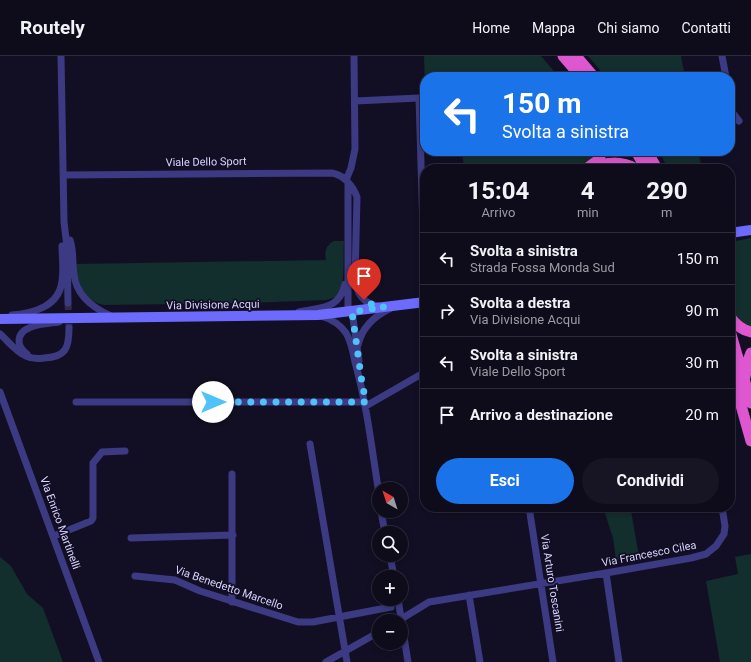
<!DOCTYPE html>
<html lang="it">
<meta charset="utf-8">
<style>
:root{--surface:#0e0b1b;--page:#171424;--text:#f1f3f6;--muted:#9b9ba3;--line:#2e2b3a;--accent:#1a73e8}
body{margin:0;font-family:Roboto,sans-serif;background:var(--page);color:var(--text);height:100vh;display:flex;flex-direction:column;font-size:15px;white-space:nowrap}
*{box-sizing:border-box;margin:0}
p{font-size:13px;color:var(--muted)}
.icon{flex:none;width:22px;height:22px;fill:none;stroke:currentColor;stroke-width:2;stroke-linecap:round;stroke-linejoin:round}
.map{position:relative;flex:1;overflow:hidden}
.sheet{position:absolute;left:420px;top:108px;width:315px;height:348px;display:flex;flex-direction:column;background:var(--surface);border-radius:16px;box-shadow:0 2px 6px #0003,0 0 0 1px var(--line)}
.sheet>*{flex:none}
.hud{position:absolute;left:420px;top:16px;width:315px;height:84px;border-radius:16px;box-shadow:0 2px 6px #0003,0 0 0 1px var(--line);background:#1a73e8;color:#fff;overflow:hidden}
.needle{width:26px;rotate:321deg}
.buttons{position:absolute;left:372px;top:426px;display:grid;gap:8px}
.buttons a{display:grid;place-items:center;width:36px;height:36px;border-radius:50%;background:var(--surface);box-shadow:0 2px 6px #0003,0 0 0 1px var(--line);font-size:20px}
.pin{position:absolute;display:grid;place-items:center;width:34px;height:34px;color:#fff;margin:-41px -17px;border-radius:50% 50% 50% 0;rotate:-45deg;box-shadow:0 0 4px #0007}
.pin .icon{rotate:45deg}
.me{position:absolute;width:44px;margin:-22px;rotate:90deg;stroke-linejoin:round;filter:drop-shadow(0 0 3px #0008)}
.turn{display:flex;align-items:center;gap:14px;height:84px;padding:0 16px;font-size:18px}
.turn .icon{width:52px;height:52px;stroke-width:2.5}
.turn b{display:block;font-size:28px;line-height:34px}
.eta{display:flex;justify-content:space-evenly;align-items:center;height:68px;text-align:center}
.eta b{font-size:24px;font-weight:700;line-height:28px}
.primary-button{display:flex;gap:8px;margin-top:auto;padding:8px 16px}
.primary-button a{flex:1;height:46px;border-radius:24px;background:var(--accent);color:#fff;font-size:16px;font-weight:700;line-height:46px;text-align:center}
.primary-button a+a{background:var(--page);color:var(--text)}
ul{padding:0;list-style:none}
li{display:flex;align-items:center;gap:12px;height:52px;padding:0 16px;border-top:1px solid var(--line)}
li div{flex:1}
li b{display:block;font-size:15px}
li em{font-style:normal}
header{display:flex;align-items:center;gap:24px;box-sizing:border-box;height:56px;padding:0 20px;background:var(--surface);border-bottom:1px solid var(--line)}
header strong{font-size:19px}
nav{display:flex;gap:22px;margin-inline-start:auto;font-size:14px}
.map>svg:first-child{display:block}
</style>
<header>
<strong>Routely</strong>
<nav><a>Home</a><a>Mappa</a><a>Chi siamo</a><a>Contatti</a></nav>
</header>
<div class="map">
<svg width="751" height="606" viewBox="0 0 751 606">
<rect width="100%" height="100%" fill="#120f24"/>
<!-- green -->
<path fill="#122e2d" d="M424,0H541L559,21H425V31Z
M588,0H681L685,21H606Z
M461,95H598L588,106L576,113H465Z
M659,95H698L702,113H668Z
M751,182V271C743,270 733,259 730,252V186Z
M334,185H344C343,196 345,228 340,237C337,241 331,243 326,244L250,247L104,249C83,245 77,228 76,208L326,204C324,196 326,189 334,185Z
M603,451H656L631,455L639,500L616,504L613,482Z
M751,498V606H720L706,525L738,518L735,501Z
M0,501L11,510L27,538L43,552L63,606H0Z"/>
<g fill="none" stroke-linecap="round" stroke-linejoin="round">
<!-- minor-tunnel -->
<path stroke="#302c45" stroke-width="7" stroke-dasharray="7 3.5" stroke-linecap="butt" d="M68,247L69,272"/>
<!-- minor -->
<path stroke="#3c3a83" stroke-width="7" d="M61,0L64,166L67,191L68,247
M722,0L726,21
M355,45L419,42L423,174L425,180
M730,46L732,56L739,65
M64,119L332,117C344,119 353,130 357,141L355,223C356,237 364,248 378,250
M346,124L351,112L355,93L354,0
M70,184C74,195 72,207 74,218C76,240 93,252 111,260
M352,255L359,305
M299,256C321,251 339,254 345,228
M348,256V128
M12,259C33,257 59,251 62,225C64,213 62,201 62,190
M321,260C331,263 340,268 346,277C351,285 353,296 355,306C367,349 372,394 379,438
M0,278C8,285 16,296 26,300C32,303 38,303 44,302C66,301 69,292 69,272
M358,289C362,271 374,260 391,252
M27,298C23,295 19,291 19,285C19,268 47,268 59,266
M0,336L99,606
M76,346H365
M366,350L425,316
M310,388L347,606
M529,451L553,606
M381,455L385,477
M54,480L91,465L93,462V407L102,396L125,395
M131,482L233,479
M390,499L394,521
M606,517L619,606
M135,520L175,524L200,535L298,566H313L391,551
M469,539L480,606
M398,543L408,606
M232,546V418
M398,565L429,546L606,517L691,502L706,498L716,490L724,478L725,470L722,451
M326,606L379,576"/>
<!-- secondary -->
<path stroke="#6d6bfd" stroke-width="10" d="M730,177L751,174
M0,263L318,259L425,246"/>
<!-- trunk -->
<path stroke="#de56d0" stroke-width="11" d="M563,0L581,21
M576,0L594,21
M636,95L646,113
M647,95L657,113
M589,111C605,107 621,104 636,113
M589,111L597,105L603,95
M730,261C735,268 742,274 751,276
M730,275L751,347
M730,310L751,385
M745,321L748,305L751,297"/>
</g>
<g fill="none" stroke-linecap="round" stroke-linejoin="round">
<!-- route -->
<path stroke="#4fc3f7" stroke-width="7" stroke-dasharray="0 12.6" d="M213,346H366L362,327L352,256L384,251L375,250L364,244"/>
</g>
<g text-anchor="middle" dominant-baseline="central" stroke-width="3.5" stroke-linejoin="round" paint-order="stroke">
<!-- street labels -->
<g font-size="11" fill="#d7d3fe" stroke="#120f24">
<text transform="translate(206 106) rotate(-1)">Viale Dello Sport</text>
<text transform="translate(213 249) rotate(-1)">Via Divisione Acqui</text>
<text transform="translate(60 467) rotate(70)">Via Enrico Martinelli</text>
<text transform="translate(649 498) rotate(-11)">Via Francesco Cilea</text>
<text transform="translate(552 527) rotate(81)">Via Arturo Toscanini</text>
<text transform="translate(229 532) rotate(19)">Via Benedetto Marcello</text>
</g>
</g>
</svg>
<div class="buttons">
<a><svg class="needle" viewBox="-14 -14 28 28"><path d="M0-13l5 13h-10z" fill="#e53935"/><path d="M0 13l5-13h-10z" fill="#9b9ba3"/></svg></a>
<a><svg class="icon" aria-label="search" viewBox="0 0 24 24"><circle cx="10" cy="10" r="6"/><path d="M15 15l6 6"/></svg></a>
<a>+</a>
<a>−</a>
</div>
<div class="pin" style="left:364px;top:244px;background:#d93025"><svg class="icon" aria-label="arrive" viewBox="0 0 24 24"><path d="M6 21V4h12l-3 4 3 4H6"/></svg></div>
<svg class="me" style="left:213px;top:346px" viewBox="-20 -20 40 40"><circle r="19" fill="#fff"/><path d="M0-13L10 11 0 6-10 11z" fill="#4fc3f7"/></svg>
<div class="hud">
<div class="turn"><svg class="icon" aria-label="left" viewBox="0 0 24 24"><path d="M17 20v-9H6M10 6l-5 5 5 5"/></svg><div><b>150 m</b>Svolta a sinistra</div></div>
</div>
<section class="sheet">
<div class="eta">
<div><b>15:04</b><p>Arrivo</p></div>
<div><b>4</b><p>min</p></div>
<div><b>290</b><p>m</p></div>
</div>
<ul>
<li><svg class="icon" aria-label="left" viewBox="0 0 24 24"><path d="M17 20v-9H6M10 6l-5 5 5 5"/></svg><div><b>Svolta a sinistra</b><p>Strada Fossa Monda Sud</p></div><em>150 m</em></li>
<li><svg class="icon" aria-label="right" viewBox="0 0 24 24"><path d="M7 20v-9h11M14 6l5 5-5 5"/></svg><div><b>Svolta a destra</b><p>Via Divisione Acqui</p></div><em>90 m</em></li>
<li><svg class="icon" aria-label="left" viewBox="0 0 24 24"><path d="M17 20v-9H6M10 6l-5 5 5 5"/></svg><div><b>Svolta a sinistra</b><p>Viale Dello Sport</p></div><em>30 m</em></li>
<li><svg class="icon" aria-label="arrive" viewBox="0 0 24 24"><path d="M6 21V4h12l-3 4 3 4H6"/></svg><div><b>Arrivo a destinazione</b></div><em>20 m</em></li>
</ul>
<div class="primary-button"><a>Esci</a><a>Condividi</a></div>
</section>
</div>
